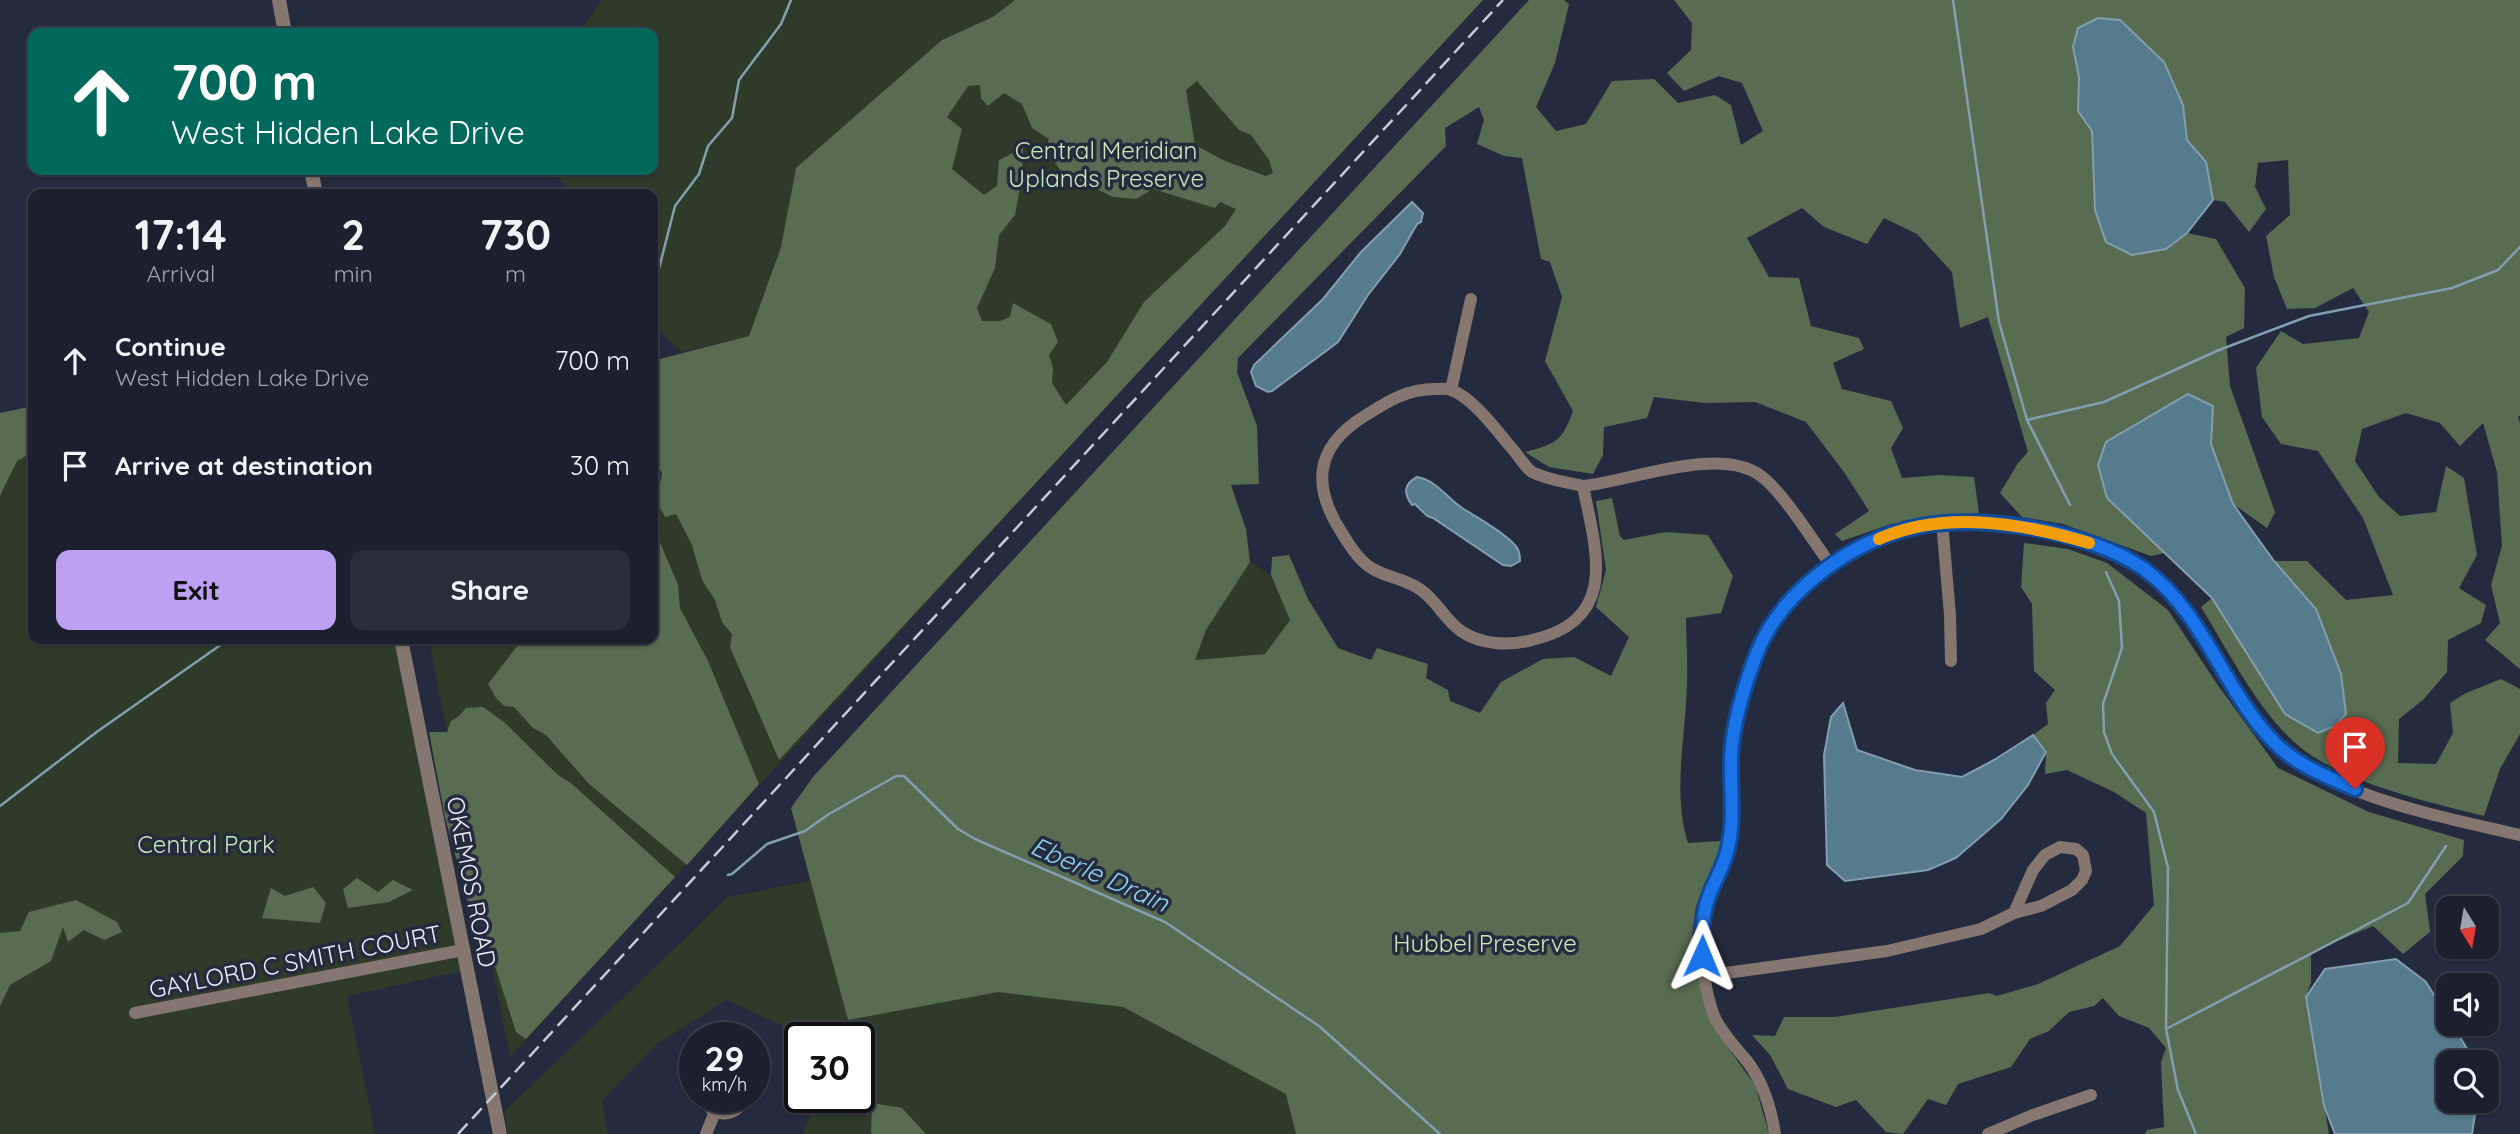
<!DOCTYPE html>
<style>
:root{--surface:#1c202e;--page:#292d3a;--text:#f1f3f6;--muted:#a0a3aa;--line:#3a3e4a;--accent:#bca0f2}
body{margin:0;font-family:Quicksand,sans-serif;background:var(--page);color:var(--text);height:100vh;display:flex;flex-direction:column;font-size:26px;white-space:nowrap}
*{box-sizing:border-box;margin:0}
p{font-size:23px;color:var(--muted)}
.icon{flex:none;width:38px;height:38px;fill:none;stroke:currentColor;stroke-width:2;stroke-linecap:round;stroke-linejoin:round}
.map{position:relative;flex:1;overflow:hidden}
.side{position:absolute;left:28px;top:189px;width:630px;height:455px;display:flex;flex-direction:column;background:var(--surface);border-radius:14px;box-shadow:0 2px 5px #0004,0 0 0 2px var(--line)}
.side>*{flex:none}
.banner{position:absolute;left:28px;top:28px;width:630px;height:147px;border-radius:14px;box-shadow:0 2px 5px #0004,0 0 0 2px var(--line);background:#00695c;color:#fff;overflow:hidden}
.needle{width:46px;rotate:169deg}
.fabs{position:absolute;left:2436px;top:896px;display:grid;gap:14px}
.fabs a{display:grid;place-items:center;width:63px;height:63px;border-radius:14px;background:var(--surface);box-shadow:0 2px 5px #0004,0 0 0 2px var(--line);font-size:35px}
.speed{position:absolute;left:679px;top:1022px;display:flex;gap:14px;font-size:35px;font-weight:700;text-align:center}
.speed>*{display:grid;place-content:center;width:91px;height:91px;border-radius:50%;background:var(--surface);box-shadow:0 2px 5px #0004,0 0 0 2px var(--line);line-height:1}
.speed small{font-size:18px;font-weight:400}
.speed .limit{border:4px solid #111;border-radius:10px;background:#fff;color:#111}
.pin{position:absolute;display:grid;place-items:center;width:60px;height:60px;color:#fff;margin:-72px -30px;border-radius:50% 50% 50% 0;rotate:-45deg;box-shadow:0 0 7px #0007}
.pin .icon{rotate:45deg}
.me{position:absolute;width:77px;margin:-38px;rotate:1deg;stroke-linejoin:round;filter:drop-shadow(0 0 5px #0008)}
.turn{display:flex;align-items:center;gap:24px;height:147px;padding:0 28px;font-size:32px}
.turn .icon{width:91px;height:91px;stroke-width:2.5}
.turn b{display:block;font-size:49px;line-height:60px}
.eta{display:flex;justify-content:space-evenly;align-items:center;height:119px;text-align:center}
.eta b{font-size:42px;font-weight:800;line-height:49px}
.cta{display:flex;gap:14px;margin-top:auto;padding:14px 28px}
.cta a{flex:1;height:80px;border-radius:14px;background:var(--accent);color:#111;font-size:28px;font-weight:800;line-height:80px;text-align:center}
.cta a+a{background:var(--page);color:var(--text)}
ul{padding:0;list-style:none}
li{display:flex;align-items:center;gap:21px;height:105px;padding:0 28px}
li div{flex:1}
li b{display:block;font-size:26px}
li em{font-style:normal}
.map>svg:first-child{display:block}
</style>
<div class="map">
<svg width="2520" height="1134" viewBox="0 0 2520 1134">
<rect width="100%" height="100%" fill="#252b3e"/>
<!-- green -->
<path fill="#2d3b28" d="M602,0H1479L510,1057L429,639H653V507L992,439L796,168L781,247L749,336L682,352L653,325V194H574L550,170H653V33H579Z
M33,414V639H396L462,971L347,996L375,1134H0V421Z
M1250,562L1271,575L1290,620L1265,654L1195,660L1206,630Z
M1290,787L1720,1134H803L816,1103L815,1097H859V1038H800V1046L795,1031L726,1000L657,1044L602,1100L608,1134H508L504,1112L728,897Z"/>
<!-- forest -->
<path fill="#586c51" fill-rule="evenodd" d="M1015,0H1483L779,760L730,647L732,634L722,622L715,600L702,580L692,545L676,514L665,517L657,502L662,473L653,457V366L656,360L749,336L781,247L796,168L942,40L993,17ZM1197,81L1239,130L1251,135L1269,160L1273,173L1266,176L1225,161L1195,145L1186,90ZM980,85L981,98L988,106L1004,93L1022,104L1032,128L1049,139L1045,150L1062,172L1113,197L1136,199L1153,189L1215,208L1220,202L1236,209L1225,226L1144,302L1107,362L1066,405L1052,383L1053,368L1049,355L1058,342L1051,324L1013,303L1010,317L1000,321H982L977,308L995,268L999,235L1015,215L1022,176L1023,148L999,160L997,186L984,195L952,169L962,129L947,117L968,86Z
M1529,0H1564L1569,4L1555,63L1536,107L1556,131L1586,124L1612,81L1654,79L1678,103L1715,95L1731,105L1741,145L1763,131L1742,83L1719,76L1684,91L1667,73L1691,50L1692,23L1674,0H2520V415L2518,417L2520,423V669L2485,640L2500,623L2491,585L2502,546L2497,472L2483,423L2460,446L2440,423L2406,413L2362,429L2355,461L2379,497L2400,516L2436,512L2446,466L2464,478L2477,555L2459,588L2486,605L2481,623L2448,640L2447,672L2423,700L2399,719L2398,763L2436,764L2453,733L2450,703L2466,693L2501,679L2520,689V734L2500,769L2484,816C2431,803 2342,782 2300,747C2258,712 2229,652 2201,607L2212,598L2285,714L2316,609L2274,561H2307L2346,600L2393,595L2363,518L2318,451L2281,444L2262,417L2256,368L2281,331L2303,344L2359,338L2369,312L2353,288L2315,308L2287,309L2274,277L2266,236L2290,215L2288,160L2258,163L2255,187L2266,209L2249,232L2225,202L2213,200L2206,162L2187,140L2183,105L2073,47L2079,77L2078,111L2092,131L2095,211L2106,242L2166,249L2187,233L2216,239L2245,288L2244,328L2226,337L2230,386L2275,512L2267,528L2233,504L2211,444L2213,407L2188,394L2106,442L2107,498L2165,553L2151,556L2063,524L2022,517L2000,493L2018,463L2028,452L1988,317L1960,328L1952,272L1917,234L1884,218L1867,244L1824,227L1802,208L1747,238L1769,277L1799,278L1811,326L1859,338L1864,349L1833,363L1842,389L1891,401L1903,428L1891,448L1902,478L1940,475L1974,477L1979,513L1891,524L1842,541L1835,534L1869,511L1844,472L1806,422L1755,402L1705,403L1654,397L1647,418L1604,427L1603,455L1593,474L1549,467L1525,452C1555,444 1562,442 1573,411L1545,361L1562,297L1550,262L1541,259L1522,158L1504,156L1477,144L1484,120L1479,107L1445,128L1446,146L1238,358L1237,372L1257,426L1259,484L1231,485L1246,529L1250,562L1206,630L1195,660L1265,654L1290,620L1271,575L1272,557L1289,555L1308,599L1338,648L1371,660L1377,648L1428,664L1426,678L1448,690L1450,701L1480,713L1501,682L1543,659L1574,657L1611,676L1629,637L1596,607L1606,570L1596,501L1612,498L1620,536L1624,540L1666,532L1708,535L1733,576L1721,613L1686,618C1686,639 1688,661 1687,683C1686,735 1672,792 1688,843L1721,841L1717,864L1696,906L1692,937L1698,976L1706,1009L1718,1034L1755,1085L1769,1134H1296L1286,1094L1123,1007L998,992L848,1020L791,808L813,777Z
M33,406V452L17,461L0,496V413Z
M653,526L678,585L680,608L708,661L759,784L687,865L589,784L546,735L533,728L514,707L504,706L496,698L488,684L518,645L513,639H653Z
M2024,543L2068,549L2107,563L2168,610L2217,684L2278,768L2369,812L2464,840L2463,856L2425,894L2430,932L2403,954L2373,926L2311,952V982L2306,997L2329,1134H2145L2147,1130L2164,1127L2161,1062L2166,1048L2149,1028L2119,1016L2103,998L2094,1006L2069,1012L2049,1031L2030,1039L2011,1067L1958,1084L1946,1105L1928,1099L1903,1134L1886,1132L1856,1100L1836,1107L1788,1089L1770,1055L1752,1035L1775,1036L1784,1017H1835L1989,993L1997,996L2038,984L2120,946L2154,905L2146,813L2114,792L2067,770L2045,774L2046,752L2033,735L2048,724L2046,703L2055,690L2034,671L2032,604L2021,587Z
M483,707L504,722L558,775L572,784L675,877L526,1039L516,1032L487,941L480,908L467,900L445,817L429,732H447L451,721L459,716L466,708Z
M357,878L378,892L393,880L413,890L389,902L348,908L343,889Z
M313,887L326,903L320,923L262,918L271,888L285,896Z
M76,900L117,922L122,932L104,940L84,930L68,942L63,927L51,961L10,985L0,1006V933L20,931L29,912Z
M872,1103L902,1108L926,1134H871Z"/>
<!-- water -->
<path fill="#567b8c" stroke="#839eae" stroke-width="2" d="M2098,18L2120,20L2164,62L2183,105L2187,140L2206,162L2213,200L2187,233L2166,249L2132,255L2106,242L2095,210L2092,131L2078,111L2079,77L2073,47L2078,28Z
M1412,202L1423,213L1421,222L1417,224L1400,254L1368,295L1338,342L1272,391L1268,392L1256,386L1251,372L1254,365L1323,299L1361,252Z
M2188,394L2213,406L2211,444L2233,504L2274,561L2316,609L2341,674L2346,714L2335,726L2318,733L2285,714L2212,598L2107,498L2098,465L2106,442Z
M1417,477C1436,480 1447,498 1462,508C1478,518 1497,528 1512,542C1518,547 1520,552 1520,561L1511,566L1503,565L1433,518L1427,516L1415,504L1412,505C1403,493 1404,484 1417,477Z
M1843,703L1857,750L1915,770L1962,777L1994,760L2033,735L2046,752L2028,785L2001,819L1956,858L1928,870L1845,881L1827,865L1824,755L1831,717Z
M2396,959L2426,982L2448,1018V1024H2452L2475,1062H2448V1101H2477L2472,1134H2335L2324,1106L2306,997L2325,969Z"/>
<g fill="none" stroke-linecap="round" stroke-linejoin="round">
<!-- stream -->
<path stroke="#839eae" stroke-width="2.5" d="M1953,0L1999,322L2027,420L2070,505
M653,292L675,206L699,174L708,146L732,118L739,80L781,24L791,0
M2027,420L2104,402L2219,350L2309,316L2452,288L2498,270L2520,247
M2106,572L2119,601L2122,648L2103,704L2104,732L2112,754L2154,812L2168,868L2166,1029L2178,1090L2196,1134
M0,806L98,731L229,639
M728,875L732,874L767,844L805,831L829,814L896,776H904L958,829L975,839L1165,922L1319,1026L1440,1134
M2168,1028L2408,903L2446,846"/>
<!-- minor -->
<path stroke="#867670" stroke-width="12" d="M1451,390L1471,299
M1583,486C1567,482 1547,480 1532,472C1526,468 1520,458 1515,452C1500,435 1473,397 1451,390C1447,388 1440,389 1435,389C1406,389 1387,402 1363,417C1314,448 1312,487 1342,533C1349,545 1360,562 1373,569C1388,578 1405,578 1421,590C1437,601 1445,620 1461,631C1481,645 1509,646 1532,640C1620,620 1596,551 1583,486C1631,481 1720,445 1761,476C1783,492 1813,541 1830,564
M1942,522L1950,615L1951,661
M1704,976L1887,951L1981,929L2014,913L2041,906L2072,890L2082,880L2086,871L2083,855L2076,849L2060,847L2045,855L2033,870L2014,913
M135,1013L463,950
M704,1097L711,1109C725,1118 739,1113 745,1097
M706,1134L715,1112
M1775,1134C1771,1108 1763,1082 1747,1061C1736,1048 1724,1035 1716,1020C1707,1001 1704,978 1702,957C1700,935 1702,914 1710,893C1717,875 1727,859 1730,840C1734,811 1729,782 1731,753C1734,717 1744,681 1759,648C1788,583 1870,528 1941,522C1967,520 1995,524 2021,528C2055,532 2093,540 2124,557C2190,594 2215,668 2258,725C2310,794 2440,816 2520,835
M1988,1134L2033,1115L2091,1095"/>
<!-- tertiary -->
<path stroke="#867670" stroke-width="14" d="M279,0L285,33
M311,170L316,194
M401,639L500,1134"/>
<!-- rail -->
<path stroke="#c5cad8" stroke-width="2.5" stroke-dasharray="14 7" stroke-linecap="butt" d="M458,1134L1503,0"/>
</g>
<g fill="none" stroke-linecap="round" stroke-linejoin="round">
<defs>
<path id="route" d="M1702,956C1701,934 1702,913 1710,893C1716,878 1725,864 1728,848C1735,818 1730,787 1731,757C1733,721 1744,686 1757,653C1781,591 1853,540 1916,527C1980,513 2090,531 2144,569C2205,613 2224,693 2276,744C2298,766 2328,777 2355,789"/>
</defs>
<!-- route casing -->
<use href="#route" stroke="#114b97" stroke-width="18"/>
<!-- route -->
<use href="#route" stroke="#1a73e8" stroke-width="12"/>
<!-- slow -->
<path stroke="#f59e0b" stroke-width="12" d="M1879,539C1945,510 2022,523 2089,543"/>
</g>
<g text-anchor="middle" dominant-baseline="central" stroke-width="7" stroke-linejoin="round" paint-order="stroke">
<!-- park labels -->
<g font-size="24" fill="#c5eab7" stroke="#252b3e">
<text x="1106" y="150">Central Meridian<tspan x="1106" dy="28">Uplands Preserve</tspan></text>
<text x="206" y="844">Central Park</text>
<text x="1485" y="943">Hubbel Preserve</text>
</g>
<!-- street labels -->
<g font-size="24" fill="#ebeffc" stroke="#252b3e">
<text transform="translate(472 882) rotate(79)">OKEMOS ROAD</text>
<text transform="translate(295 961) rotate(-11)">GAYLORD C SMITH COURT</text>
</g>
<!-- water labels -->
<g font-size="26" font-style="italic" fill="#8ed0ee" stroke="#252b3e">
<text transform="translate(1100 874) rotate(24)">Eberle Drain</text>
</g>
</g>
</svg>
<div class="fabs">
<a><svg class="needle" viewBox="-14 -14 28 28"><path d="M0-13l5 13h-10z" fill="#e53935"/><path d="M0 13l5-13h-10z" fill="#a0a3aa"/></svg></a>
<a><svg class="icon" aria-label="sound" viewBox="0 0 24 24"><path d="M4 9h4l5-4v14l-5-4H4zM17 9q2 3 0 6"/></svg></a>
<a><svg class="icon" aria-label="search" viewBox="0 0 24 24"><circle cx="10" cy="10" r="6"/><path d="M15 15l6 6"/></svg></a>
</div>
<div class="speed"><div>29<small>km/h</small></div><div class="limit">30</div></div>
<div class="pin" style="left:2355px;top:789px;background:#d93025"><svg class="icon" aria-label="arrive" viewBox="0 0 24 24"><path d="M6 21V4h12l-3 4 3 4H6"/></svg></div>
<svg class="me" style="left:1702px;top:956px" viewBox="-20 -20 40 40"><path d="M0-17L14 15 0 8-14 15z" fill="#1a73e8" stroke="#fff" stroke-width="4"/></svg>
<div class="banner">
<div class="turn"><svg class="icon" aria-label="ahead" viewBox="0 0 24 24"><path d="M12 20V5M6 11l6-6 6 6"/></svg><div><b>700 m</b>West Hidden Lake Drive</div></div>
</div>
<section class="side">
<div class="eta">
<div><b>17:14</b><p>Arrival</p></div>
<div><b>2</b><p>min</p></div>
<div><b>730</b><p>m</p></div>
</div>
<ul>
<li><svg class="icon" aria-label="ahead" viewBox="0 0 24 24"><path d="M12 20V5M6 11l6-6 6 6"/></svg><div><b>Continue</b><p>West Hidden Lake Drive</p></div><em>700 m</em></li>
<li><svg class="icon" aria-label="arrive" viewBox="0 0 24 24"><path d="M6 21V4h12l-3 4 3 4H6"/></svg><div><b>Arrive at destination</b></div><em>30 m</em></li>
</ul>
<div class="cta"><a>Exit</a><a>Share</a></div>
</section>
</div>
